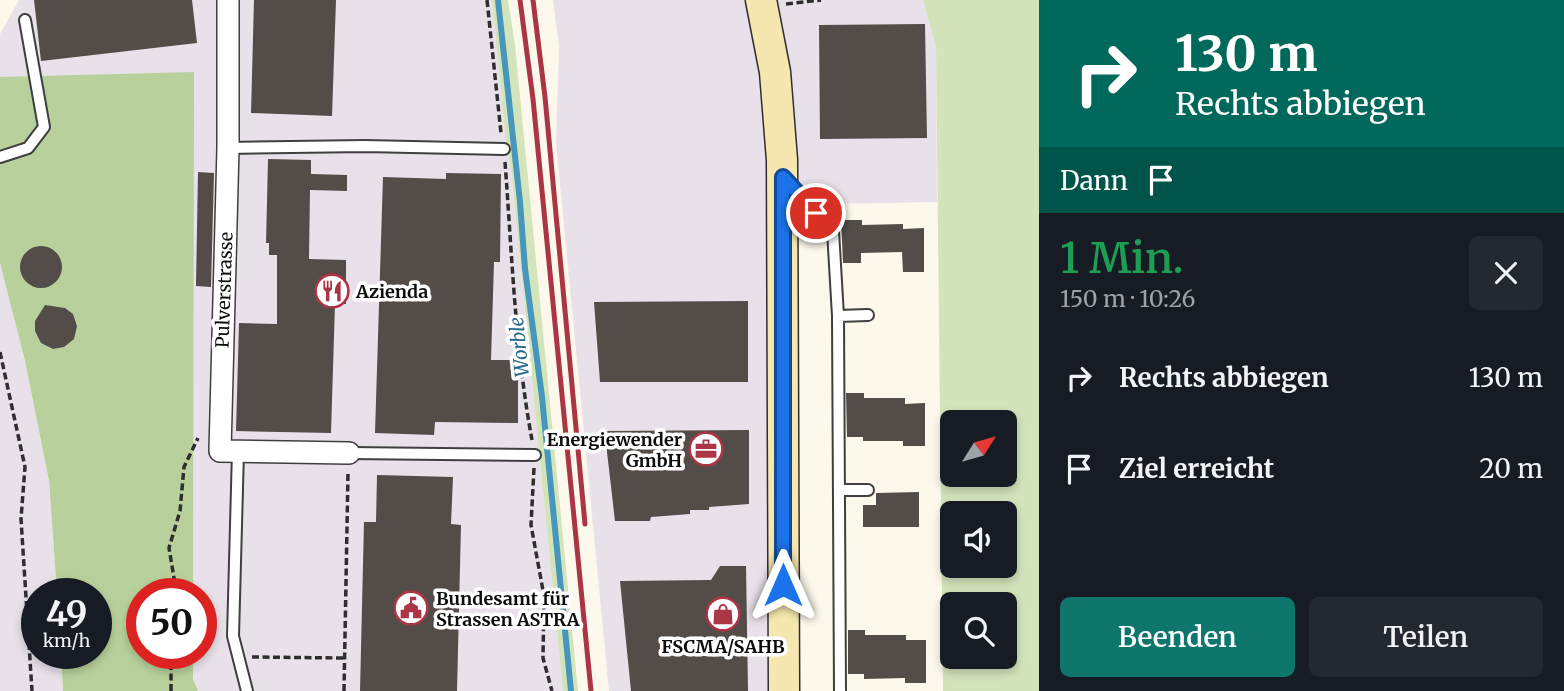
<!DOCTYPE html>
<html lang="de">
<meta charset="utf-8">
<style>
:root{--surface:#171b24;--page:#242831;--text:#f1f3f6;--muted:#9ea1a6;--accent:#0f766e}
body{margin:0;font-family:Merriweather,serif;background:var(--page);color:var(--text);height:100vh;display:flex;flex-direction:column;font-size:26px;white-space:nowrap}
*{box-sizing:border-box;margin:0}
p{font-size:23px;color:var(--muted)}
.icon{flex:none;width:38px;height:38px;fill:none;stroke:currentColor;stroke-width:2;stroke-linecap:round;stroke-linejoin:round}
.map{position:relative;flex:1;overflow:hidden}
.sheet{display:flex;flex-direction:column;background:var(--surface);width:525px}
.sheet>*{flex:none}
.banner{background:#00695c;color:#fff;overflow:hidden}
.needle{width:46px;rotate:53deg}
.fabs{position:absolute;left:940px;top:410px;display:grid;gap:14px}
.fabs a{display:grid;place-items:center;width:77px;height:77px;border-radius:10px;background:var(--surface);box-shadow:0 4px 10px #0003;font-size:35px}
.speed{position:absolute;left:21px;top:578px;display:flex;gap:14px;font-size:35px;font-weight:700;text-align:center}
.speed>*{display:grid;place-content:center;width:91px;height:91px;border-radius:50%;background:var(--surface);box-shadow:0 4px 10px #0003;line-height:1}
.speed small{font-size:18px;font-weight:400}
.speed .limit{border:10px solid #d22;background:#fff;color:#111}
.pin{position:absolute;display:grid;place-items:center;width:60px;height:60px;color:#fff;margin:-30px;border:4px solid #fff;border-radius:50%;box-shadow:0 2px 7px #0007}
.me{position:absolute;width:77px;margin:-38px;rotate:0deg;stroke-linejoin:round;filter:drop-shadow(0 0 5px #0008)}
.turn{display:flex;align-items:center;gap:24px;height:147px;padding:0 21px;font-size:32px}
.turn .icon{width:91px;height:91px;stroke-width:2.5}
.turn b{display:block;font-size:49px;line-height:60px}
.then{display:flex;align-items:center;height:66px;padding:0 21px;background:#0003;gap:14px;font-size:26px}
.round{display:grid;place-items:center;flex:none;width:74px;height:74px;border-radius:10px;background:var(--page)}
.overview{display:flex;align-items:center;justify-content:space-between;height:119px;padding:0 21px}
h1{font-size:42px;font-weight:600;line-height:52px;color:#1e9e55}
.action{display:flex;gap:14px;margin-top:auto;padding:14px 21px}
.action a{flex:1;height:80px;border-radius:10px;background:var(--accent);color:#fff;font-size:28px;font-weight:600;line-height:80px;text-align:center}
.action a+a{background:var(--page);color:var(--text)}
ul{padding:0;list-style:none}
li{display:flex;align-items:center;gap:21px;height:91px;padding:0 21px}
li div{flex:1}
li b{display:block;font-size:26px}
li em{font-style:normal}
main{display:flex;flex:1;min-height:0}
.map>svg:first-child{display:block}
</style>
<main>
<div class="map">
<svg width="1039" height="691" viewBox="0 0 1039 691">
<rect width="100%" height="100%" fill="#fdf8ec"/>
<!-- industrial -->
<path fill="#e8e1e9" d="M19,0H492L506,144L511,169L563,691H198L193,679V653H201V593H193L0,77V34Z
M553,0H923L936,47L937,202L773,205V691H609L556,143L559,46Z
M0,263L25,361L49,481L57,593H37V653H61L63,691H0Z"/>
<!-- green -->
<path fill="#d3e3ba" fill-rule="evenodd" d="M492,0H508L515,45L578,691H563L511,169L506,144Z
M923,0H1039V691H943L936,47ZM952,422H1004V474H952ZM952,513H1004V565H952ZM952,604H1004V656H952Z"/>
<!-- forest -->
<path fill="#b8d19c" d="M194,72L193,593H142V653H193V679L198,691H63L61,653H96V593H57L49,481L25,361L0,263V77Z"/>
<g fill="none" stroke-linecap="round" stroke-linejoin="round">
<!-- stream -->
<path stroke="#4797bc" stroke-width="6" d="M498,0L520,202L525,269L542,397L571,691"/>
</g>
<!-- building -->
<path fill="#534c49" d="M34,0H192L197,43L41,61Z
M254,0H336L332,116L251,113Z
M925,24L927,138L820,139L819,25Z
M268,159L311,160V174L347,175V191L310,190L309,259L346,260V304H335L331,433L236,431L239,323L277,324V255H269V243H266Z
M198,172L214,173L211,287L196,286Z
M446,173L501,174L500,262H494L491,360H518V423L435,422L434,435L375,433L383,177L446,179Z
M841,220H862V225L903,224V229L924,228V272H903L902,252L861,253V263H843Z
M20 267a21 21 0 1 1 42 0a21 21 0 1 1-42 0Z
M748,301V382H600L594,302Z
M45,305L65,308L73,314L77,326L74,339L64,347L53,349L41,343L35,331V321Z
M846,393H864V398H905V404L925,403V446H903V441H863V437H847Z
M749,430V504L709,507V510H690V514L651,517L650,521H615L607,452V431Z
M377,475L453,477L451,524L461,525L457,691H360L364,522H376Z
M919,492V527H863V505H876V493Z
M720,566H746L748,691H631L620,581L711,580Z
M848,630H865V635H906V640H926V683H905V678L864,679V674H848Z"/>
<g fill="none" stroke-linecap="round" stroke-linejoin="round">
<defs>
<path id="lane" d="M228,148L365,146L504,149
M0,157L28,148L44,127L25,20
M788,183L833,231L838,316L840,691
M838,316L868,315
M238,451L233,636L247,691
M349,453L535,455
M839,490H868"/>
<path id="street" d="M228,0V148L220,451L349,453"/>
<path id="secondary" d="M761,0L775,72L782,160L784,691"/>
</defs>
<!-- lane casing -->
<use href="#lane" stroke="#3f3f3f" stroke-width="14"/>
<!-- street casing -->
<use href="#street" stroke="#3f3f3f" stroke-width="24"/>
<!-- secondary casing -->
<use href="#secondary" stroke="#2e2e2e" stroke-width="33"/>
<!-- path -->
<path stroke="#2e2e2e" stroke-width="3.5" stroke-dasharray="7 3.5" stroke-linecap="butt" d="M487,0L501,133
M786,4L821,0
M505,162C512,254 515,349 532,440
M0,352L25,467L21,519L32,691
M534,468L531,525L544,596L543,658L552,691
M173,593L175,584L169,548L180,511L184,467L198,438
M252,657L344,658
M171,691V653
M344,691L348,473"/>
<!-- lane -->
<use href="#lane" stroke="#fff" stroke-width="10"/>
<!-- street -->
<use href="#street" stroke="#fff" stroke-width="21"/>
<!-- secondary -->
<use href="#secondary" stroke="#f5e7af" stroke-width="30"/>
<!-- rail -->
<path stroke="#aa3544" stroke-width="5" d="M520,0L533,99L591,691
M533,0L545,97L585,524"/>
</g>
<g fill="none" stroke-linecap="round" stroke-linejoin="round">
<defs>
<path id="route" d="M783,585V177L816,213"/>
</defs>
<!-- route casing -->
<use href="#route" stroke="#114b97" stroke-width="18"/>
<!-- route -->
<use href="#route" stroke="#1a73e8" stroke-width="12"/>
</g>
<!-- icons -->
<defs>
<symbol id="restaurant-ring" viewBox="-11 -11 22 22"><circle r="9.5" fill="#fff" stroke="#aa3544" stroke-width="1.5"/><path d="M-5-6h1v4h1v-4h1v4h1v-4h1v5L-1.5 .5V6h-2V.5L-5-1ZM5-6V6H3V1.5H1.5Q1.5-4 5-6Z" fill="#aa3544"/></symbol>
<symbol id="office-ring" viewBox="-11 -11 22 22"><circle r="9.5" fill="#fff" stroke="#aa3544" stroke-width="1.5"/><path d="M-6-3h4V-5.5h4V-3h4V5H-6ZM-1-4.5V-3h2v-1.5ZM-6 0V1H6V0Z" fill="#aa3544"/></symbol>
<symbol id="civic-ring" viewBox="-11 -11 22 22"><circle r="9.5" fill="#fff" stroke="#aa3544" stroke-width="1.5"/><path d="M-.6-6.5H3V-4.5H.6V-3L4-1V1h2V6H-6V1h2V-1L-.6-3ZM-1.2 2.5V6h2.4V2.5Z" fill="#aa3544"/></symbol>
<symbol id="shop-ring" viewBox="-11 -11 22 22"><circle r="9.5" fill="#fff" stroke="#aa3544" stroke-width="1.5"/><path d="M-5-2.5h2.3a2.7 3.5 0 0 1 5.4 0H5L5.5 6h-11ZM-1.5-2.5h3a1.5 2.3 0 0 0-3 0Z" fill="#aa3544"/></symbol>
</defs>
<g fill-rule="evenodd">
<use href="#restaurant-ring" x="313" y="272" width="38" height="38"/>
<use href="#office-ring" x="687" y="430" width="38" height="38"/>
<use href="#civic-ring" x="392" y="589" width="38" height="38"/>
<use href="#shop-ring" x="704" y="595" width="38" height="38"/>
</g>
<g text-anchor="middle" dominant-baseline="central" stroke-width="7" stroke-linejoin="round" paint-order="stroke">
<!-- street labels -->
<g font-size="18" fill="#0c0c0c" stroke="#fff">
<text transform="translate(224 290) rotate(-88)">Pulverstrasse</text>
</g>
<!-- poi labels -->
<g font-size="18" font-weight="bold" fill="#0c0c0c" stroke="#fff" text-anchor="start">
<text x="356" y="291">Azienda</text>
<text x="682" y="439" text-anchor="end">Energiewender<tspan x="682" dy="21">GmbH</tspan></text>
<text x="436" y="598">Bundesamt für<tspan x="436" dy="21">Strassen ASTRA</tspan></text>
<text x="723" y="646" text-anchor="middle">FSCMA/SAHB</text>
</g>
<!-- water labels -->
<g font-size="19" font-style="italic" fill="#25688d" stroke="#fff">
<text transform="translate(519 347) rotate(-96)">Worble</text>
</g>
</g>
</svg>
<div class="fabs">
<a><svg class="needle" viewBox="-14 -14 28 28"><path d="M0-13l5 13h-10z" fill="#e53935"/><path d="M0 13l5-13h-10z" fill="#9ea1a6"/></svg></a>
<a><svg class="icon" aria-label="sound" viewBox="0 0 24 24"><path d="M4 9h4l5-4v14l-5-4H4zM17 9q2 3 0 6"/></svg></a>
<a><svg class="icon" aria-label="search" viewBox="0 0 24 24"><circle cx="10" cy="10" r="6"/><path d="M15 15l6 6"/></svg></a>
</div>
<div class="speed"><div>49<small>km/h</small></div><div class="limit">50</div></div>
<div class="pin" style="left:816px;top:213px;background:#d93025"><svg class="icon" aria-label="arrive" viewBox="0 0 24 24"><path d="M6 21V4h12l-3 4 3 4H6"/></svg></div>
<svg class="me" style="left:783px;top:585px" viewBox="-20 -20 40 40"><path d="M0-17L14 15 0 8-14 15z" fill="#1a73e8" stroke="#fff" stroke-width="4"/></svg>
</div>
<section class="sheet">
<div class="banner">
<div class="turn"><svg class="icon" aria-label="right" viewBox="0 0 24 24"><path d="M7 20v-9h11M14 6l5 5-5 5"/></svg><div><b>130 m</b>Rechts abbiegen</div></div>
<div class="then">Dann<svg class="icon" aria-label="arrive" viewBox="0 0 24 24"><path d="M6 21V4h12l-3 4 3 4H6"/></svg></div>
</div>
<div class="overview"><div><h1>1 Min.</h1><p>150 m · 10:26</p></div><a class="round"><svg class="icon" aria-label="close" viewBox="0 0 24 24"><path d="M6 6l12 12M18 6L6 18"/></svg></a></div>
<ul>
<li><svg class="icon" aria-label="right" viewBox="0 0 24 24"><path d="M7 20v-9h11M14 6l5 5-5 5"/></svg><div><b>Rechts abbiegen</b></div><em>130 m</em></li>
<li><svg class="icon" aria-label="arrive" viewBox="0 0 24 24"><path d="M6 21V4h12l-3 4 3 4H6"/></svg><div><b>Ziel erreicht</b></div><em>20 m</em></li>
</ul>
<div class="action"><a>Beenden</a><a>Teilen</a></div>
</section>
</main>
